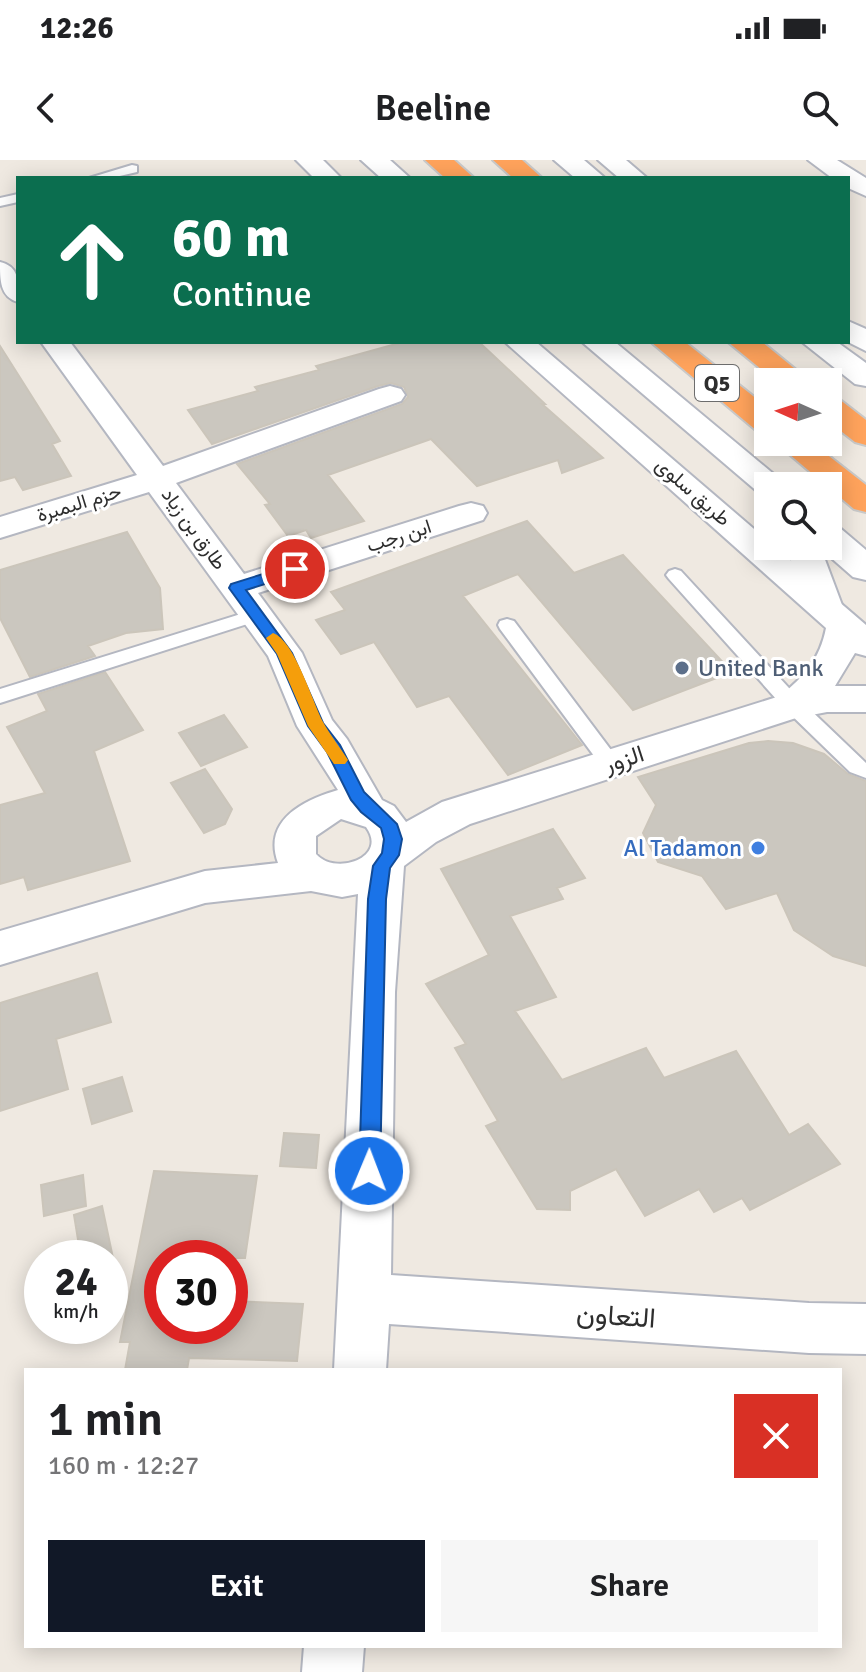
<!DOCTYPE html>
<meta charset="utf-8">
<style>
:root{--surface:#fff;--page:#f6f6f6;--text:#202124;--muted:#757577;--accent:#111827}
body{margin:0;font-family:Signika,Vazirmatn,sans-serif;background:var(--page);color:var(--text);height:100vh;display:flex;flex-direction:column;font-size:30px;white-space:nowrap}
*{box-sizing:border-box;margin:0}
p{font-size:26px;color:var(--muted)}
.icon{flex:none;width:44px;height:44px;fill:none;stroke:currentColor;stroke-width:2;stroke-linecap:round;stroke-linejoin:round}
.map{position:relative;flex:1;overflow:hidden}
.drawer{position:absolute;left:24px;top:1208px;width:818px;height:280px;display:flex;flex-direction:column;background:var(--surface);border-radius:0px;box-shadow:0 4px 20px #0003}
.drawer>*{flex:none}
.banner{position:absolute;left:16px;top:16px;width:834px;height:168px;border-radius:0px;box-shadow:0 4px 20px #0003;background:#0b6e4f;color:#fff;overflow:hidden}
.needle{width:52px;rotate:273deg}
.buttons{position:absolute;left:754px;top:208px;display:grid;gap:16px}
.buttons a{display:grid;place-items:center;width:88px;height:88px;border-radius:0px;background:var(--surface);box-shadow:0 4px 20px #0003;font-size:40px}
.speed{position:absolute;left:24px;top:1080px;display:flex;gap:16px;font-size:40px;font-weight:700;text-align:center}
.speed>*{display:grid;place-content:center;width:104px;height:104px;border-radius:50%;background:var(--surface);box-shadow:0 4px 20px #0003;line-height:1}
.speed small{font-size:20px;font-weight:400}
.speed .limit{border:12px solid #d22;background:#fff;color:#111}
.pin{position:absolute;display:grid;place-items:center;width:68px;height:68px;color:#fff;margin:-34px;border:4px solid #fff;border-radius:50%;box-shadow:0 2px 8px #0007}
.me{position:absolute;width:88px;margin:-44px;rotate:1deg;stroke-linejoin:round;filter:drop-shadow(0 0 6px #0008)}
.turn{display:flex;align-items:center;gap:28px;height:168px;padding:0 24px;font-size:36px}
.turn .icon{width:104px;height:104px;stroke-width:2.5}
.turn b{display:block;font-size:56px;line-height:68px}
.round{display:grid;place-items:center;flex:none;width:84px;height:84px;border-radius:0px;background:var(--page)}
.overview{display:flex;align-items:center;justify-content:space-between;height:136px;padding:0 24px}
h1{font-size:48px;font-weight:600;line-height:60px}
.cta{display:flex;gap:16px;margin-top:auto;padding:16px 24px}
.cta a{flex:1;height:92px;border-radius:0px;background:var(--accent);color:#fff;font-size:32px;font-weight:600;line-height:92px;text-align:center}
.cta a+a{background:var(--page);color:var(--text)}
.status{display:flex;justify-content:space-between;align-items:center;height:56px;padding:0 40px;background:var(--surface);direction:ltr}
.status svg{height:22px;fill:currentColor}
header{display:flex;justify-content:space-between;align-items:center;height:104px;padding:0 24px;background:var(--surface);font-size:36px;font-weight:600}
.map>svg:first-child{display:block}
</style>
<div class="status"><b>12:26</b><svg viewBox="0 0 49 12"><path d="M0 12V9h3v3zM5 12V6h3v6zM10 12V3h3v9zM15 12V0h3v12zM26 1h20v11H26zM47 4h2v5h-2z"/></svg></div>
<header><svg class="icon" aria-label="back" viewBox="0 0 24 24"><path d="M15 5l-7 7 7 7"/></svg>Beeline<svg class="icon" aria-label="search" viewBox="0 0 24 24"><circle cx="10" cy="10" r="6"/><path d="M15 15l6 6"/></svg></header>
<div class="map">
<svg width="866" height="1512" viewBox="0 0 866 1512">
<rect width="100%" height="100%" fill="#efe9e1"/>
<!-- building -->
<path fill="#cbc7bf" stroke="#cbc5ba" stroke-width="2" d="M403,182H479L545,244H542L603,298L562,313L558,300L477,326L431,279L328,315L364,361L311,378L306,370L288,376L265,345L270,344L237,304L402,244L408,237L404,227L391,223L378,226L212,284L188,250L258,231L255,227L319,210L316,206Z
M0,186L60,281L52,284L71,316L23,330L15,317L0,321Z
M527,361L574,413L623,395L732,512L633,550L518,414L463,436L582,585L508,615L449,536L417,547L374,482L341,494L316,460L345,450L331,432Z
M127,372L160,428L163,469L126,473L88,486L95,496L30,517L0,458V410Z
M105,512L143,570L94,591L130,701L28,730L24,717L0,724V645L45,633L7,567L47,551L38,534Z
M224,555L247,587L201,606L179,573Z
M768,581L793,583L824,594L848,614L866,621V806L833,796L794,770L777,733L726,749L702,716L658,702L643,673L656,645L638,617L749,583Z
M205,609L232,649L225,664L204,673L171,623Z
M553,669L585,718L557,728L563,739L510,756L556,837L515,851L562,920L646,888L664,918L736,891L789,975L808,964L840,1004L750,1050L742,1038L714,1052L699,1029L645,1056L616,1009L570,1031V1050L537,1049L486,966L498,961L455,888L466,884L426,824L489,795L441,709Z
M97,813L111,862L56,879L68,929L0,951V843Z
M122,917L132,951L92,964L83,929Z
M284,973L319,975L316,1008L280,1006Z
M154,1011L257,1016L245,1098H162V1166H230V1141L303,1144L297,1201L189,1198L187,1210H125L130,1182H120Z
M83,1015L86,1046L44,1056L41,1025Z
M102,1046L113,1098H81L74,1055Z"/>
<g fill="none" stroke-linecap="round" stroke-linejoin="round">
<defs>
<path id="lane" d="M132,5L137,6V12L111,18H89Z
M18,34V42L0,46V38Z
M675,409L681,411L800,540L866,603V618L850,612L786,550L669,419L666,415L669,411Z
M257,449L263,451L266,455L263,459L0,543V529Z
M507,459L514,461L617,598L620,603L617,608H603L500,469L498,465L500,461Z"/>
<path id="street" d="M296,0H323L341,18H314Z
M598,0H626L647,18H619Z
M808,0H837L866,18V36L848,28V18H832Z
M0,102C21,107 18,124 18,142C0,137 0,120 0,102Z
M848,161L866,169V191L848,182Z
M41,182H70L163,306L379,229L390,226L401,229L405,235L401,241L176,323L244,414L459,346L471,343L483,346L487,353L483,360L258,433L302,493L332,560L347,579L382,640L394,646L406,662L442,642L780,536C804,517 820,499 826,468L505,182H536L768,381V386H774L866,465V496L855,493L835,526H866V552H827L796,558L470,664L436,682L404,706L395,832L391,1115L809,1143L866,1144V1194L809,1193L389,1164L386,1210H334L358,734L342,737L311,731L205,743L0,805V771L205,711L278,703C262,660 304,640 338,630L297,566L268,496L149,332L0,378V357L137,315ZM341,659L366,667C389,698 335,716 316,694V676Z
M304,1486H364L362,1512H302Z"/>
<path id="secondary" d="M361,0H390L410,18H381Z
M554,0H584L605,18H575Z
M582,182H615L788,326H768V335L759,333Z
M802,182H837L866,203V226L855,224Z
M828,365L840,368L866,390V420L853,417L821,389L842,445L837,453L824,457L811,453L806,445L786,386H828Z"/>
<path id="highway" d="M425,0H454L474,18H445Z
M493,0H522L542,18H513Z
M651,182H685L768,248V274L757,271Z
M728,182H762L811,222H777Z
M828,237L839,239L866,260V285L855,282L828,261Z
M775,282H811L866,325V352L854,349Z"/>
</defs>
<!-- lane casing -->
<use href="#lane" stroke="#b4b7c1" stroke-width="4"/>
<!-- street casing -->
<use href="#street" stroke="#b4b7c1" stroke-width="4"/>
<!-- secondary casing -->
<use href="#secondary" stroke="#b4b7c1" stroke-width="4"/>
<!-- highway casing -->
<use href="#highway" stroke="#c9c9c9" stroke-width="4"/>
<!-- lane -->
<use href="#lane" fill="#fff" fill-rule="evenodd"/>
<!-- street -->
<use href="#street" fill="#fff" fill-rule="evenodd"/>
<!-- secondary -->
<use href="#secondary" fill="#fff" fill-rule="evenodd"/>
<!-- highway -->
<use href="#highway" fill="#ffa35c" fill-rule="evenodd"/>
</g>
<!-- route -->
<path fill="#1a73e8" stroke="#114b97" stroke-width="2" d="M295,404L303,409L300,413L246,430L292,493L323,563L340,585L364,632L397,664L402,679L399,695L390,708L386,739L380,1011L377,1018L369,1021L362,1018L359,1011L368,739L373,706L382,693L384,679L381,668L361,652L351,640L327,592L308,566L277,494L229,428L231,424Z"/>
<!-- slow -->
<path fill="#f59e0b" d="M273,473C295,481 312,541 323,562C330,575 340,587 348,600L345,604H334L308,566L277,494L266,478Z"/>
<!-- markers -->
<circle fill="#5c6f8a" stroke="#fff" stroke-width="3" cx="682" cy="508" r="8"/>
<circle fill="#3f7fe0" stroke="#fff" stroke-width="3" cx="758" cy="688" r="8"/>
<g text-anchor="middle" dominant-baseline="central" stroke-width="6" stroke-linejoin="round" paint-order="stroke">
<!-- far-street labels -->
<g font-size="20" fill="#2e2e2e" stroke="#fff">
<text transform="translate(693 332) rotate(41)">طريق سلوى</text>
<text transform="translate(79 343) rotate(-17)">حزم البمبرة</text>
<text transform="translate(194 369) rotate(54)">طارق بن زياد</text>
<text transform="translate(399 376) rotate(-18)">ابن رجب</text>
</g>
<!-- shield labels -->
<rect fill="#fff" stroke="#6d6d6d" stroke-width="2" x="695" y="205" width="44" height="36" rx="6"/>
<g font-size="22" font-weight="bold" fill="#2e2e2e">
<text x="717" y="223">Q5</text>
</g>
<!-- service labels -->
<g font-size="24" fill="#4e5e75" stroke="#fff" text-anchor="start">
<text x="698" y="508">United Bank</text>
</g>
<!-- street labels -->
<g font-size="24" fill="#2e2e2e" stroke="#fff">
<text transform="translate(624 599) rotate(-18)">الزور</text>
</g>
<!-- shop labels -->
<g font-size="24" fill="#366cbe" stroke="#fff" text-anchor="end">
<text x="742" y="688">Al Tadamon</text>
</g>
<!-- near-street labels -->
<g font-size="28" fill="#2e2e2e" stroke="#fff">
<text transform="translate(616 1156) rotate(4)">التعاون</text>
</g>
</g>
</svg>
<div class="buttons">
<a><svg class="needle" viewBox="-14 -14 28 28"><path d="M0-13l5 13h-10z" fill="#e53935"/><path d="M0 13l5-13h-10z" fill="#757577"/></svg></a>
<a><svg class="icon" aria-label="search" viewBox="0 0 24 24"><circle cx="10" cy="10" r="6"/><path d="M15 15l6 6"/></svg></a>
</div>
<div class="speed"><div>24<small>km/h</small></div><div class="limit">30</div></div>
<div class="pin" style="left:295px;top:409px;background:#d93025"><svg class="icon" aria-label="arrive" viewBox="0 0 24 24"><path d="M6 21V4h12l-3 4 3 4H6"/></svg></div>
<svg class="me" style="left:369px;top:1011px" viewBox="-20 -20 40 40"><circle r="17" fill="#1a73e8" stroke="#fff" stroke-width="3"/><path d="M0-11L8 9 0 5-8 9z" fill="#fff"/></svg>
<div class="banner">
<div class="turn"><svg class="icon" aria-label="ahead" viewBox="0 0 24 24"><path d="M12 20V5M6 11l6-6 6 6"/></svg><div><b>60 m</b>Continue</div></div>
</div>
<section class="drawer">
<div class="overview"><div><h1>1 min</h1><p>160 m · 12:27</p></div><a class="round" style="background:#d93025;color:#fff"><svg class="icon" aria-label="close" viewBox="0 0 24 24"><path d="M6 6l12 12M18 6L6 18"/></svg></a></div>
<div class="cta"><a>Exit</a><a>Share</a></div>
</section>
</div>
